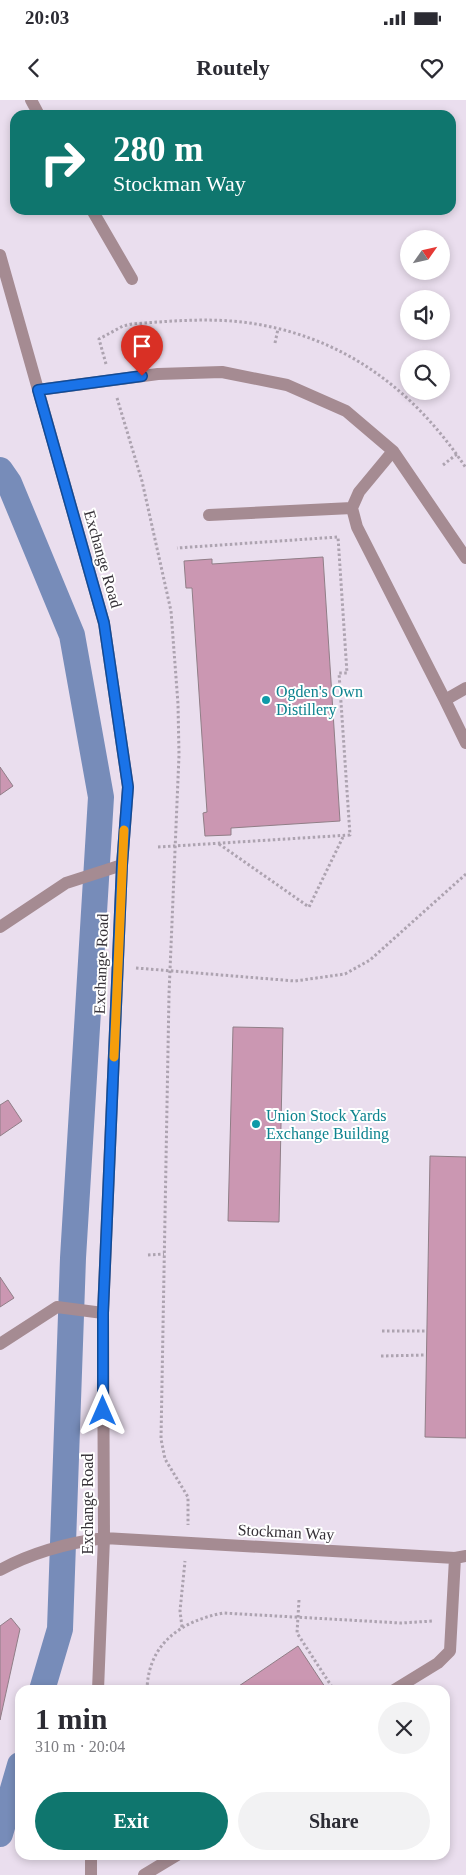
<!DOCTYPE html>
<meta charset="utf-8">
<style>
:root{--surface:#fff;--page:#f2f2f3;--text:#2b2b33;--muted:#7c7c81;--accent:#0f766e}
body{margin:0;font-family:"Times New Roman",serif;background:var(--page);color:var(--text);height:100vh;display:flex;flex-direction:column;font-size:19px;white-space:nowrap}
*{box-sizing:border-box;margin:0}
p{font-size:16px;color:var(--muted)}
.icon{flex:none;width:28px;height:28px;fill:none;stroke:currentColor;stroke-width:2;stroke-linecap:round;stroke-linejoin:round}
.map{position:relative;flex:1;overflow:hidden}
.panel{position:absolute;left:15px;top:1585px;width:435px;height:175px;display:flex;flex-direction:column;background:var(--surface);border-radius:15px;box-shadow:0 2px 8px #0003}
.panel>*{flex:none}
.guide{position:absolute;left:10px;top:10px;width:446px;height:105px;border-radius:15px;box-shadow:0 2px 8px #0003;background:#0f766e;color:#fff;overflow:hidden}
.needle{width:32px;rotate:56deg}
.controls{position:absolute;left:400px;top:130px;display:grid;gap:10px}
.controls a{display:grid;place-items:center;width:50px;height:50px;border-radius:50%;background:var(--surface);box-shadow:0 2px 8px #0003;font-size:25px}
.pin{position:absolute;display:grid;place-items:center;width:42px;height:42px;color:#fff;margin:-51px -21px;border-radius:50% 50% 50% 0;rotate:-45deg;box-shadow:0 0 5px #0007}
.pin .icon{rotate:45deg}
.me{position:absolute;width:55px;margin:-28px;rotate:0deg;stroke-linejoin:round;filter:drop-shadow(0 0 4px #0008)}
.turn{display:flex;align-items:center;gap:18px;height:105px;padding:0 20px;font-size:22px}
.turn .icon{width:65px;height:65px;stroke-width:2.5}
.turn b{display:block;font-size:35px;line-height:42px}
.round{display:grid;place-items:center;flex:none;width:52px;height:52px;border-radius:26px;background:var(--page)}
.overview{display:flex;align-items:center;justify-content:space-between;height:85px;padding:0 20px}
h1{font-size:30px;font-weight:800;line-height:38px}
.button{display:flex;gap:10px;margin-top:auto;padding:10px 20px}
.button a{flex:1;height:58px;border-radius:30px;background:var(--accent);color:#fff;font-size:20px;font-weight:800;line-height:58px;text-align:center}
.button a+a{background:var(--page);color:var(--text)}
.status{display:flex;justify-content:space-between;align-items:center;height:35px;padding:0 25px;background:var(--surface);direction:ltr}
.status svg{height:14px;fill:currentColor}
header{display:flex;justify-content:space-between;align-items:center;height:65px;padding:0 20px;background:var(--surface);font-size:22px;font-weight:800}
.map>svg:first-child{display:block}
</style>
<div class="status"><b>20:03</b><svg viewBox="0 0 49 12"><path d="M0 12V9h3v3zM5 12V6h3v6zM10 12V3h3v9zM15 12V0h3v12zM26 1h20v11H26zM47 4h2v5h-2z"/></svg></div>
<header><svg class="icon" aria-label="back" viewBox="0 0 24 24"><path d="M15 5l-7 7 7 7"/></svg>Routely<svg class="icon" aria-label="heart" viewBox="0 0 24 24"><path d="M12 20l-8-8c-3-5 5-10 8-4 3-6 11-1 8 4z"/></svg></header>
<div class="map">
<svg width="466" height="1775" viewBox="0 0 466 1775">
<rect width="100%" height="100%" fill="#eadeee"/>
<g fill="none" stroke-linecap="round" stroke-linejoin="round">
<!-- canal -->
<path stroke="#778cb9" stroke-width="26" d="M0,370L9,383L72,535L101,697L73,1158L60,1529L42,1590
M0,1734L20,1665"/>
</g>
<!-- building -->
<path fill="#cb97b2" stroke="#907e87" d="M323,457L340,721L231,728V735L205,736L203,713L207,712L192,488H186L184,461L212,459V464Z
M0,667L13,686L0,695Z
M233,927L283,928L279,1122L228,1121Z
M8,1000L22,1021L0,1036V1005Z
M430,1056L466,1057V1338L425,1337Z
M0,1177L14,1198L0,1207Z
M11,1518L20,1529L0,1620V1526Z
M298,1546L327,1590H233Z"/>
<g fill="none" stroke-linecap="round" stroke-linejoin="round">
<!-- path -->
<path stroke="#ada3b0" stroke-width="3" stroke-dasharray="2.5 2.5" stroke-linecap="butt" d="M275,243L278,229
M106,264L99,239L123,226L132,224C169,221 206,218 242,222C340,234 412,287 466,368
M117,298L142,381L171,511L178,604L179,655L169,894L161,1339L165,1359L188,1397V1425
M443,365L457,354
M219,744L309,807L344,735
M158,747L350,735L339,573H347L338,437L177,448
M136,868L295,881L345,874L370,860L466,774
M148,1155L164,1154
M382,1231H427
M381,1256L426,1255
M299,1500L297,1533L334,1590
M182,1527L180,1511L185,1461
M147,1590C148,1544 181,1521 223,1513L401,1523L433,1521"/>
<!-- minor -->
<path stroke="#a58b92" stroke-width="12" d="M31,0L39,15
M92,110L132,179
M0,155L104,523L128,687L122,765L103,1213L104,1438L98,1590
M38,290L158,274L222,272L287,285L346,311L393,351L466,458
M393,351L359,392L352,408L357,427L445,600L466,588
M209,415L352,408
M445,600L466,643
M0,827L66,783L122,765
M0,1244L57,1207L103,1213
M0,1470C33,1452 67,1443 104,1438L455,1458L466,1456
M394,1590L438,1563L450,1551L455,1458
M91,1775V1755
M144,1775L177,1755"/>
</g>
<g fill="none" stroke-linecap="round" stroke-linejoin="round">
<defs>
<path id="route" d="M103,1311V1213L122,765L128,687L104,523L38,290L142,276"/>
</defs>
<!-- route casing -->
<use href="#route" stroke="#114b97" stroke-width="12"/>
<!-- route -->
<use href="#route" stroke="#1a73e8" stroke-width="9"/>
<!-- slow -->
<path stroke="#f59e0b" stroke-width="9" d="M114,957L124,730"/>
</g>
<!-- markers -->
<g fill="#0f9aa8" stroke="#fff" stroke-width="2">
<circle cx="266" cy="600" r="5"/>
<circle cx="256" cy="1024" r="5"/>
</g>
<g text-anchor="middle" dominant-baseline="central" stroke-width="4" stroke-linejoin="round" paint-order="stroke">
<!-- street labels -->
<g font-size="16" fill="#363238" stroke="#fff">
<text transform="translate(103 459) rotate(74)">Exchange Road</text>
<text transform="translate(101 864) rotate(-88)">Exchange Road</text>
<text transform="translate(87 1404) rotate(-90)">Exchange Road</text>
<text transform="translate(286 1432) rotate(3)">Stockman Way</text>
</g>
<!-- culture labels -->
<g font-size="16" fill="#0d838f" stroke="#fff" text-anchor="start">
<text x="276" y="591">Ogden's Own<tspan x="276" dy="18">Distillery</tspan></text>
<text x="266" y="1015">Union Stock Yards<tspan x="266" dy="18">Exchange Building</tspan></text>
</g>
</g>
</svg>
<div class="controls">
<a><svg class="needle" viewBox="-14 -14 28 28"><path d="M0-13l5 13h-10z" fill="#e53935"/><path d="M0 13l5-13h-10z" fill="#7c7c81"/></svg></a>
<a><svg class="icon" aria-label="sound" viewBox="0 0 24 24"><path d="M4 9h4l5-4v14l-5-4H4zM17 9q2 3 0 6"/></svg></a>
<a><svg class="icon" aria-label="search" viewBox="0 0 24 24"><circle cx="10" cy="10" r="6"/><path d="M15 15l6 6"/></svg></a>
</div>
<div class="pin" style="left:142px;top:276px;background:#d93025"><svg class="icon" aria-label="arrive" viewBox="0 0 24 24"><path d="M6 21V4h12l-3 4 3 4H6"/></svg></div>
<svg class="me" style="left:103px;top:1311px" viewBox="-20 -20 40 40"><path d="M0-17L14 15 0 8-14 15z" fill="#1a73e8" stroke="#fff" stroke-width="4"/></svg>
<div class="guide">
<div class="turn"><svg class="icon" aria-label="right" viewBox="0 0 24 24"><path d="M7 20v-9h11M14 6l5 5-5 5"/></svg><div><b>280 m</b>Stockman Way</div></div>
</div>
<section class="panel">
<div class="overview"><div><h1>1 min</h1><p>310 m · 20:04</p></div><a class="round"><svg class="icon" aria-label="close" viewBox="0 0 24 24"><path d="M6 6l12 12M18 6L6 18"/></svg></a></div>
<div class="button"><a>Exit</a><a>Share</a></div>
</section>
</div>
